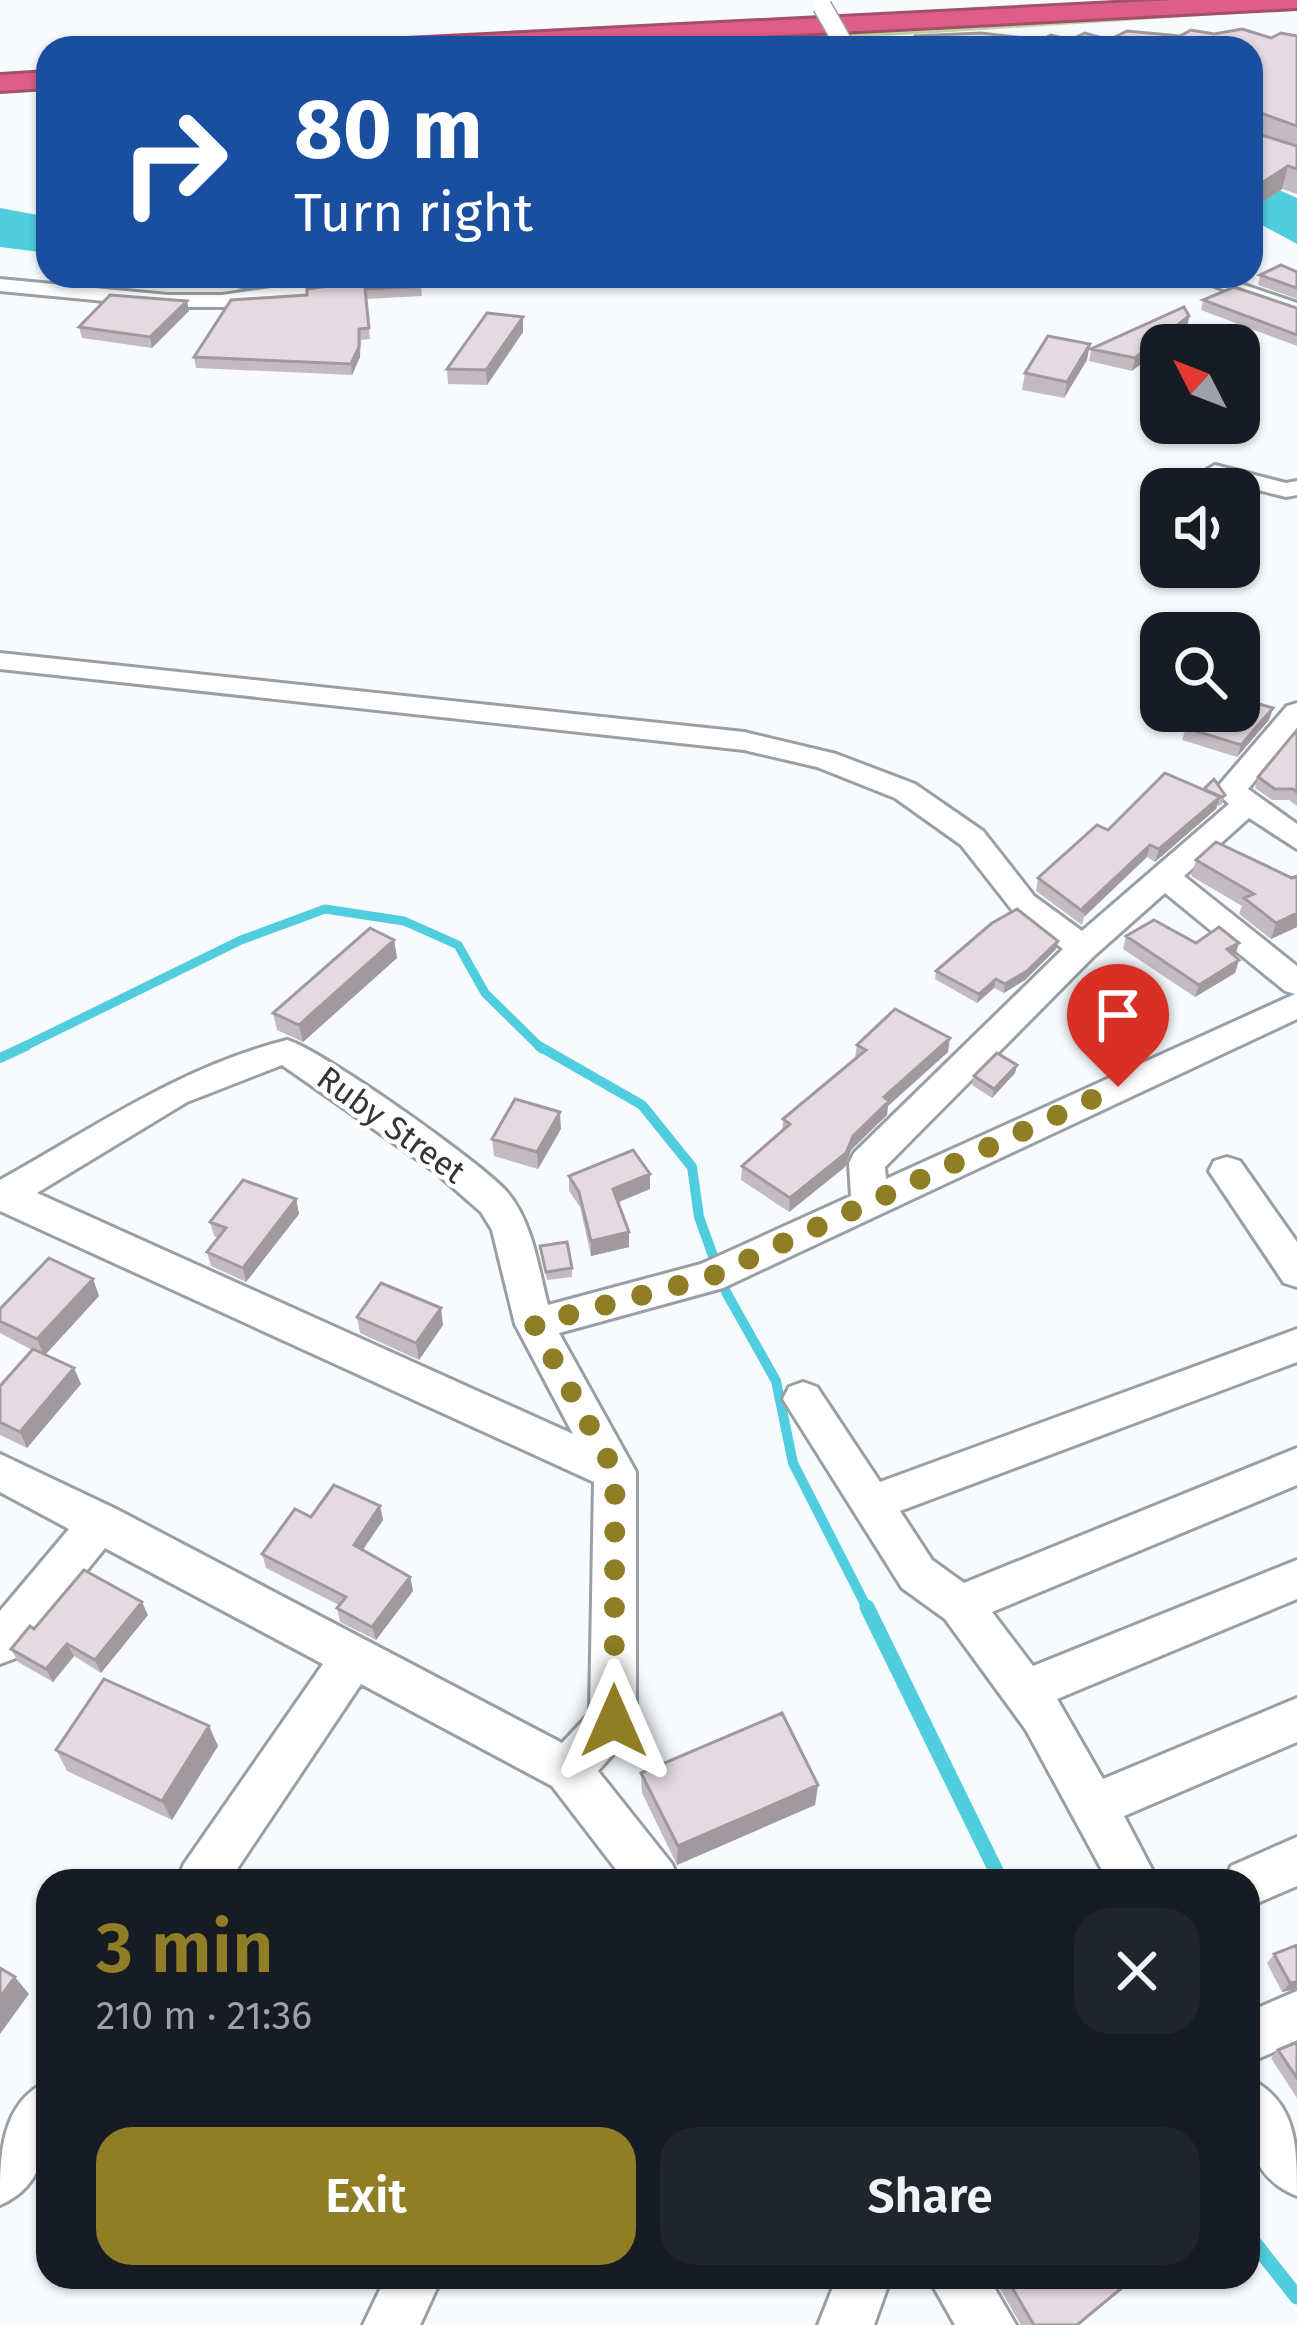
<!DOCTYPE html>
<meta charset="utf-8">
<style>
:root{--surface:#171b24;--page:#20242c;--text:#f1f3f6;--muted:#9ea1a6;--accent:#8f7e25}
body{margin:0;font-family:"Fira Sans",sans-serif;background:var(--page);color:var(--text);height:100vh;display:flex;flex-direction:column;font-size:45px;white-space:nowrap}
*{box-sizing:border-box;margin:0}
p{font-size:39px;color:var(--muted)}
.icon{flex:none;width:66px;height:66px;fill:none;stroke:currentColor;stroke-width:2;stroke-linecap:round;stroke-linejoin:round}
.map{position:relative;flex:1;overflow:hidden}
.details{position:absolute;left:36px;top:1869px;width:1224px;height:420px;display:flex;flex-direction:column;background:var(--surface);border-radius:36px;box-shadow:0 3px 9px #0004}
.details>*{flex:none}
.top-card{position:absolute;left:36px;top:36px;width:1227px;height:252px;border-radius:36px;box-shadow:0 3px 9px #0004;background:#1a4fa0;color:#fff;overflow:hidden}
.needle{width:78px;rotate:312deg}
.controls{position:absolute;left:1140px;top:324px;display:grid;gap:24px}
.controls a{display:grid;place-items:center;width:120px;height:120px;border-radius:24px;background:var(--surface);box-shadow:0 3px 9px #0004;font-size:60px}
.pin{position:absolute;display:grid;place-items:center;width:102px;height:102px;color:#fff;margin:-123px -51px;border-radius:50% 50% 50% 0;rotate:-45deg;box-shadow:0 0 12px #0007}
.pin .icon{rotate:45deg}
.me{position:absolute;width:132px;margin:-66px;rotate:0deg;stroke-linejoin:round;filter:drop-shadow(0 0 9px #0008)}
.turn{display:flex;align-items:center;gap:42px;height:252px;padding:0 60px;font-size:54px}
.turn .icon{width:156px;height:156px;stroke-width:2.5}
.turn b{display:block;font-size:84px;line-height:102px}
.round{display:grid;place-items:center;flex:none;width:126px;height:126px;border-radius:36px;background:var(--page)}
.overview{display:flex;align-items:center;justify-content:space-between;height:204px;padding:0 60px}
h1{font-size:72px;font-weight:600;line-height:90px;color:var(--accent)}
.action{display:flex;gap:24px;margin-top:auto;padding:24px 60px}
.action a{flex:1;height:138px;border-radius:36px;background:var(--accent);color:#fff;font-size:48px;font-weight:600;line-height:138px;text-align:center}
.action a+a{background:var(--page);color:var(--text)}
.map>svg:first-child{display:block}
</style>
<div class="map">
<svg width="1297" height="2325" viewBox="0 0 1297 2325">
<rect width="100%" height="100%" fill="#f8fbfe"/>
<!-- green -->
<path fill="#c1d6a2" d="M1297,6V10C1032,26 767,48 501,48Z"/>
<!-- water -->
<path fill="#50cdde" d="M1251,177L1297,198V244L1251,219Z
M0,208L48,217V253L0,247Z
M160,276H386L285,296Z"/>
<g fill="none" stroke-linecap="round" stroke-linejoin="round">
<!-- stream-far2 -->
<path stroke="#50cdde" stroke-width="9" d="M19,1049L241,940L325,909L404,921L458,945L485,993L542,1049"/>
<!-- stream-far1 -->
<path stroke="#50cdde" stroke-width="10" d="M539,1046L642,1105L692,1167L699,1217L726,1292L776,1381L793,1463L868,1610
M0,1058L26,1046"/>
<!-- stream -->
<path stroke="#50cdde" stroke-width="15" d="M867,1607L1001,1881
M1248,2235L1297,2297"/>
<defs>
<path id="minor" d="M354,276H409L399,282L222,307H168L0,291V279L168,295H222Z
M1187,276H1218L1297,303V316Z
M1215,465L1286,483L1297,481V495L1286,497L1206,477L1203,472Z
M0,653L744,732L836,754L915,784L983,831L1034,896L1082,931L1229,804L1215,791L1220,784L1287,706L1297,703V730L1248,789L1297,824V849L1249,818L1184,876L1297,966V1019L723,1288L559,1333L636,1472V1721L629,1736L598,1771L672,1864L679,1881H625L552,1786L361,1684L229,1881H177L184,1864L323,1664L105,1548L16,1658L0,1664V1611L69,1529L0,1492V1454L116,1509L562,1743L590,1713L594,1482L0,1211V1180C95,1127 180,1067 287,1040C322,1050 482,1163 507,1192C533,1223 538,1267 548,1305L701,1264L851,1196L849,1163L854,1153L1063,949L1012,910L961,845L895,798L817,767L744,750L0,669ZM1165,893L1285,991L1295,994L886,1179L885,1167L1094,956ZM282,1065L434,1171L481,1212L492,1230L515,1324L573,1434L37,1193L187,1102Z
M1227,1157L1240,1161L1297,1242V1287L1284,1283L1209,1171L1214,1161Z
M1297,1329V1362L900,1511L932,1560L964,1583L1297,1448V1485L992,1612L1033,1666L1297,1560V1599L1057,1699L1103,1779L1297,1698V1742L1124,1816L1158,1881H1108L1026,1730L945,1619L902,1588L783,1399L789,1387L803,1382L817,1387L880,1482Z
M1297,1837V1886L1248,1907V1881H1225L1231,1866Z
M1297,1991V2042L1248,2063V2012Z
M1248,2078C1297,2101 1297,2145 1297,2196C1242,2173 1248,2128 1248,2078Z
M48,2081C48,2129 52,2183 0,2205C0,2156 0,2103 48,2081Z
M386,2277H442L420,2325H363Z
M837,2277H891L874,2325H818Z
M928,2277H988L1016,2325H955Z"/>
<path id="highway" d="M1174,0H1297V8L535,48H374L387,40Z
M48,72V88L0,91V75Z"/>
</defs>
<!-- minor casing -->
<use href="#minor" stroke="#98a0a7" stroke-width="6"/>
<!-- highway casing -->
<use href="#highway" stroke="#a2506c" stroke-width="6"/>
<!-- minor -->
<use href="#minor" fill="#fff" fill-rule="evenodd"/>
<!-- highway -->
<use href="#highway" fill="#df5e89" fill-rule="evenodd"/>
<defs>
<path id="minor-bridge" d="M822,6L846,48"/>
</defs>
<!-- minor-bridge casing -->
<use href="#minor-bridge" stroke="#98a0a7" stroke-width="21" stroke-linecap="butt"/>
<!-- minor-bridge -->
<use href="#minor-bridge" stroke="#fff" stroke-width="18"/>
</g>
<!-- wall -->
<path fill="#c4bbc1" d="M1214,34L1271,38L1297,36V194L1282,189L1251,210V48H914L915,36L1070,40Z
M1297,272V299L1258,285L1260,275Z
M420,276L422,296L366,299L370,339L361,340L360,357L352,375L196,368L194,357L307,295Z
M1203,300L1297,308V346L1201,310Z
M189,311L152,348L82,338L79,327Z
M1189,316L1187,328L1132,371L1089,361L1091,349Z
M523,317V332L487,385L448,384L447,369Z
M1087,360L1064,398L1022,390L1025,373Z
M1273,708L1269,720L1237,757L1182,740L1186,728Z
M1297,730V806L1289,800H1272L1255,788L1258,777Z
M1203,790L1225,795L1222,804L1219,806L1217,805L1216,809L1155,862L1147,857L1084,917L1082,925L1036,891L1038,878L1108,830Z
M1196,860L1292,878L1297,876V927L1271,939L1239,914L1242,906L1191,876Z
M1126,936L1196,943L1235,956L1239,960L1235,973L1195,997L1123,949Z
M394,940L397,958L303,1042L277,1030L273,1013Z
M1056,949L1025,980L1004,993L994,988L977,1003L935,979L936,971Z
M857,1045L948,1052L888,1106L887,1115L851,1150L845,1167L789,1212L741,1180L742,1166L782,1132L783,1119L855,1058Z
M1017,1065L1015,1073L992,1098L972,1085L974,1076Z
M561,1129L538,1169L494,1156L492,1139Z
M569,1176L650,1189L618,1202L629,1232V1247L591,1256L580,1207L569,1191Z
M296,1199L299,1214L246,1282L211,1266L207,1252L218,1238L214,1236L210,1222Z
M540,1246L572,1268V1277L547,1280Z
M93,1279L99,1296L46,1354L74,1368L81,1384L27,1448L0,1435V1386L32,1350L0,1333V1309Z
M357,1317L443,1325L419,1360L360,1333Z
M380,1506L383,1520L363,1550L410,1577L413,1591L376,1640L340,1622L337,1608L339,1605L266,1568L262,1554L311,1517Z
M148,1615L101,1673L74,1656L53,1682L18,1662L11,1649L34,1629Z
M209,1726L218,1746L172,1820L67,1771L56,1750Z
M641,1773L818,1785L815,1805L677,1865L642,1793Z
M1274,1954L1297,1989L1282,1992L1267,1963Z
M1297,2042V2098L1271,2058L1278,2050Z
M993,2277H1137L1079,2325H1021Z"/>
<!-- shaded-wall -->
<path fill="#a0999d" d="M1288,166L1282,189L1251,210V190Z
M187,301L189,311L152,348L150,337Z
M1189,316L1187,328L1165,345H1161V348L1132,371L1135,358Z
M523,317V332L487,385L486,370Z
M359,329L360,357L352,375L351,364Z
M1090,344L1087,360L1064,398L1067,382Z
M1273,708L1269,720L1237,757L1241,745Z
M1220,797L1216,809L1155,862L1159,849Z
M1150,845L1147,857L1084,917L1085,913L1082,910Z
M1297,913V927L1271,939L1276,923Z
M394,940L397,958L303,1042L299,1025Z
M1058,941L1056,949L1025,980L1004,993L1005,984Z
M1239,943L1235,956L1227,949Z
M1239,960L1235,973L1195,997L1199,985Z
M996,979L994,988L977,1003L979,994Z
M950,1038L948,1052L888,1106L887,1115L851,1150L845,1167L789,1212L790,1198L884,1097Z
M1017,1065L1015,1073L992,1098L994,1089Z
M560,1112L561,1129L538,1169L537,1152Z
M650,1174V1189L614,1204L613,1189Z
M296,1199L299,1214L246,1282L243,1268Z
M629,1232V1247L591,1256V1241Z
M93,1279L99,1296L44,1356L37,1339Z
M441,1308L443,1325L419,1360L416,1343Z
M74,1368L81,1384L27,1448L20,1432Z
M380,1506L383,1520L357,1558L354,1545Z
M410,1577L413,1591L376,1640L372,1627Z
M142,1602L148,1615L101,1673L95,1660Z
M67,1644L74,1656L53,1682L46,1669Z
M209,1726L218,1746L172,1820L162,1801Z
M818,1785L815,1805L677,1865L678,1846Z
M15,1977L29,1994L0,2034V1997Z
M1297,1982V1989L1282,1992L1290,1983Z"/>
<!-- building -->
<path fill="#e4dae0" stroke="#a0999d" stroke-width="3" d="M1242,29L1271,38L1281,33L1297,36V126L1258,112L1252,116L1255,133L1297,146V169L1288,166L1251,190V48H939L914,41L915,36L981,33L1041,40L1051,35L1070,40L1085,33L1109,40L1127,31L1180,36L1191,30L1214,34Z
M1281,265L1297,272V288L1260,275Z
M399,276H420L422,286L365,289L369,328L359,329V347L351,364L194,357L231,300L307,295V289Z
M1234,287L1297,308V335L1203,300Z
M110,295L187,301L150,337L79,327Z
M1184,307L1189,316L1135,358L1091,349Z
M487,313L523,317L486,370L447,369Z
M1048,336L1090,344L1067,382L1025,373Z
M1239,698L1273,708L1241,745L1186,728L1196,711H1239Z
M1297,730V792L1293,789H1275L1258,777Z
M1165,773L1220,797L1159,849L1150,845L1082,909L1085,913L1038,878L1097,825L1108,830Z
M1214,779L1225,795L1222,797L1204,789Z
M1216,842L1292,878L1297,876V913L1276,923L1244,898L1254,894L1196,860Z
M1017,909L1058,941L1027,971L1005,984L996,979L979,994L936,971L992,923Z
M1154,920L1196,943L1219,927L1239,943L1227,949L1239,960L1199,985L1126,936Z
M370,928L394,940L299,1025L273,1013Z
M895,1009L950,1038L884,1097L889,1101L853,1136L846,1153L790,1198L742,1166L790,1124L783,1119L866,1050L857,1045Z
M997,1053L1017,1065L994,1089L974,1076Z
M515,1099L560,1112L537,1152L492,1139Z
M633,1150L650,1174L613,1189L629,1232L591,1241L579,1192L569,1176Z
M243,1180L296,1199L243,1268L207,1252L226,1228L210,1222Z
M567,1242L572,1268L546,1272L540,1246Z
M49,1258L93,1279L37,1339L0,1321V1309Z
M381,1283L441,1308L416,1343L357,1317Z
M33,1349L74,1368L20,1432L0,1422V1386Z
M334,1485L380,1506L354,1545L410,1577L372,1627L337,1608L346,1597L262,1554L295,1509L311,1517Z
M84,1570L142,1602L95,1660L67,1644L46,1669L11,1649L30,1626L34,1629Z
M104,1679L209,1726L162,1801L56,1750Z
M782,1713L818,1785L678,1846L641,1773Z
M263,1871L279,1881H255Z
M1297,1945V1982L1290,1983L1274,1954Z
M0,1968L15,1977L0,1997Z
M1297,2042V2078L1278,2050Z
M1006,2277H1135L1077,2325H1034Z"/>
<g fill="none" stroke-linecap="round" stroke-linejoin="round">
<!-- route -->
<path stroke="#8f7e25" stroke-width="21" stroke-dasharray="0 37.8" d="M614,1721L615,1472L534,1324L710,1277L1118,1087"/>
</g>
<g text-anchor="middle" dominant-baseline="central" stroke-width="9" stroke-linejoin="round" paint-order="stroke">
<!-- street labels -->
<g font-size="33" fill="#313537" stroke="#fff">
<text transform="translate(391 1125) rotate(36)">Ruby Street</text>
</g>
</g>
</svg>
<div class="controls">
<a><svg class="needle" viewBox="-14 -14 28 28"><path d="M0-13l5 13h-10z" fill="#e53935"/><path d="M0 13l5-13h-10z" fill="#9ea1a6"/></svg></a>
<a><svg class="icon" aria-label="sound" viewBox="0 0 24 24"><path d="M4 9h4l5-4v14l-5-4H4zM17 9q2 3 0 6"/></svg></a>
<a><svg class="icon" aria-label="search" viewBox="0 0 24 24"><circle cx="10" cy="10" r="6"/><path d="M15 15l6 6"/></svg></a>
</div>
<div class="pin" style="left:1118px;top:1087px;background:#d93025"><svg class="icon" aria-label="arrive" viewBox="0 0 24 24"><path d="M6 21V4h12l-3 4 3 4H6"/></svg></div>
<svg class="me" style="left:614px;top:1721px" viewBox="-20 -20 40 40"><path d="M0-17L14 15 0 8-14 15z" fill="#8f7e25" stroke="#fff" stroke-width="4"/></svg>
<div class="top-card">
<div class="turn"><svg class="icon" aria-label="right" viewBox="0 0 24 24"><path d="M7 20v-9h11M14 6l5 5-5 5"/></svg><div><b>80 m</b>Turn right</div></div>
</div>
<section class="details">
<div class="overview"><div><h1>3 min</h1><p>210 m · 21:36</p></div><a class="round"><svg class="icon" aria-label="close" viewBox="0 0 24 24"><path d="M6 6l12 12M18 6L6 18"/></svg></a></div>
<div class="action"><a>Exit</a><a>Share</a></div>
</section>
</div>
